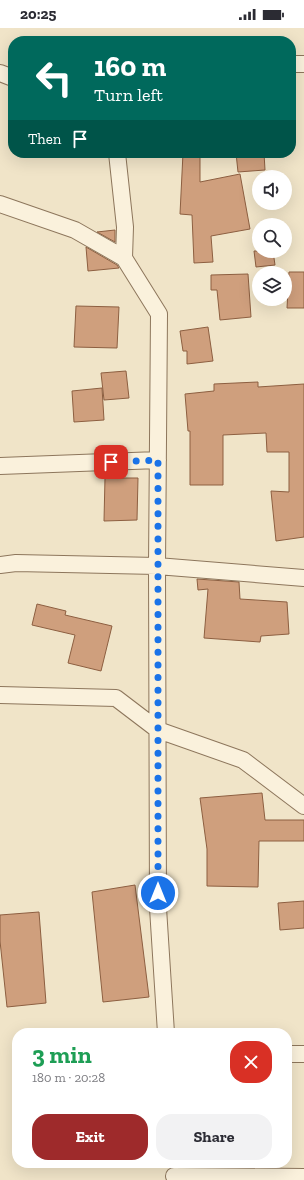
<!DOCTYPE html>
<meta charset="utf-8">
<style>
:root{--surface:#fff;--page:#f2f2f3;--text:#2b2b33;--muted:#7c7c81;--accent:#9e2a2b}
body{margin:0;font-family:"Zilla Slab",serif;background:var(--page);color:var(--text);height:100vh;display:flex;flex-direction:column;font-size:15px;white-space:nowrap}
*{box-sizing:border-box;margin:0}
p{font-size:13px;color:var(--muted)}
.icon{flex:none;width:22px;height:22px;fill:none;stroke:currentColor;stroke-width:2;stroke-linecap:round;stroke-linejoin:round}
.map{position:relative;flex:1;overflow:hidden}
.drawer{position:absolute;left:12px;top:1000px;width:280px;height:140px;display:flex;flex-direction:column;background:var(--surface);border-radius:16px;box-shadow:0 4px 16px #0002}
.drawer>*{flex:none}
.banner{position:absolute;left:8px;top:8px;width:288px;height:122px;border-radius:16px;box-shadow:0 4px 16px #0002;background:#00695c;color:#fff;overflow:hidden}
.tools{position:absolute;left:252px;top:142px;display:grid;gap:8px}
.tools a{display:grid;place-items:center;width:40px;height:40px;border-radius:50%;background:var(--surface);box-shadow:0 4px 16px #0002;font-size:20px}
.pin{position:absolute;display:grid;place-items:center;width:34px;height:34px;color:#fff;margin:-17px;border-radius:8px;box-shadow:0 2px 6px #0006}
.me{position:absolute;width:44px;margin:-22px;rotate:0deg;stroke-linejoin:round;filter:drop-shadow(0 0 3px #0008)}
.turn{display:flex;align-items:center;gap:14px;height:84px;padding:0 20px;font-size:18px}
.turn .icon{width:52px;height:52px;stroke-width:2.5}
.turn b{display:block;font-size:28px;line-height:34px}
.then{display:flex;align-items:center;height:38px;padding:0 20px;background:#0003;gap:8px;font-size:15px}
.round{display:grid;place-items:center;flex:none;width:42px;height:42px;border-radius:16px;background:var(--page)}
.head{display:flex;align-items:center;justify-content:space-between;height:68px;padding:0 20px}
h1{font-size:24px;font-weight:700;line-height:30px;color:#1e9e55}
.cta{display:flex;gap:8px;margin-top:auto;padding:8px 20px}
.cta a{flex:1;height:46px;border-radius:16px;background:var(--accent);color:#fff;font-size:16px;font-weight:700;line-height:46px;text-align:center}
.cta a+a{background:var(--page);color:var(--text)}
.status{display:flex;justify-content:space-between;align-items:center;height:28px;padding:0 20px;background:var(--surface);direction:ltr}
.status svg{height:11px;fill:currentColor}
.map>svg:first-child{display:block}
</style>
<div class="status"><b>20:25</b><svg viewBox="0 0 49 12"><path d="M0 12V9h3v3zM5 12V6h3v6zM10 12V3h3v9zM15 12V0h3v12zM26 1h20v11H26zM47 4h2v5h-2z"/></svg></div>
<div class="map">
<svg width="304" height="1152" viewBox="0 0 304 1152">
<rect width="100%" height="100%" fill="#f0e4c8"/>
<!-- building -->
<path fill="#cf9f7d" stroke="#8d5f41" d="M183,125H200V154L240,146L250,201L211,208L213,234L194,235L192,187L180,186Z
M236,125H264L265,142L238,144Z
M115,202V214L97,204Z
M86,219L117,237L119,240L88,243Z
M254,223H273L275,237L256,239Z
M289,244H304V280H287Z
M248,246L251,289L220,292L217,262H211V247Z
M76,278L119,279L117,320L74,319Z
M208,299L213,333L187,336V323H183L180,303Z
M126,343L129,370L104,372L101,345Z
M258,354V359L304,356V509L276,513L271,463L289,464V424H267L266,405L223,407V457H190V403H188L185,366L214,363V356Z
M102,360L104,392L74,394L72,363Z
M105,450H138L137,492L104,493Z
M197,551L239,554L240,571L287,574L289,606L261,608L260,614L204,610L208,561L198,562Z
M37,576L66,583L65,587L112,598L101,643L68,635L75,607L32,597Z
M262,765L265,792H304V813H259L258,859L207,858V821L200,770Z
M135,857L149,969L103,974L92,864Z
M304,873V900L280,902L278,875Z
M39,884L46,975L7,979L0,913V887Z"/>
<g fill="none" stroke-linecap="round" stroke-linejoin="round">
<defs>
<path id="street" d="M291,36H304
M0,45L13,50
M117,125L125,199L124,230
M0,176L75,202L124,230L159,286L157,538L158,880L166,1005
M0,438L158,432
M0,537L16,535L157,538L304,550
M0,667L116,670L158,702L243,732L304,778
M287,1026H304
M174,1148L304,1149"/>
</defs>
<!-- street casing -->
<use href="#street" stroke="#8d765c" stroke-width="18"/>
<!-- street -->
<use href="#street" stroke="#faf1dc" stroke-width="16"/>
</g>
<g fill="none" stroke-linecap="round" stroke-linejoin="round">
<!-- route -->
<path stroke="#1a73e8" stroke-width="7" stroke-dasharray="0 12.6" d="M111,434L158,432V865"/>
</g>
</svg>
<div class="tools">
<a><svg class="icon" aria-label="sound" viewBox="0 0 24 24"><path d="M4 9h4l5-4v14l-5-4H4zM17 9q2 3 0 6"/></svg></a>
<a><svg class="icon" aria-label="search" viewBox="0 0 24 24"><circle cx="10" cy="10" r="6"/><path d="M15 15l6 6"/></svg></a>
<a><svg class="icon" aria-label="layers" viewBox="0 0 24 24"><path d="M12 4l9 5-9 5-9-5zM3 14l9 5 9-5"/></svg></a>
</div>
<div class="pin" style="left:111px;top:434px;background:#d93025"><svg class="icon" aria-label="arrive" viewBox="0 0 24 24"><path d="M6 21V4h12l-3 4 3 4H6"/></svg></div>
<svg class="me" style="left:158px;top:865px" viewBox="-20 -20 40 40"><circle r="17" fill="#1a73e8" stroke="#fff" stroke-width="3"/><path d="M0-11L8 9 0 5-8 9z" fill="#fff"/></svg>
<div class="banner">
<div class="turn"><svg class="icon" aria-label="left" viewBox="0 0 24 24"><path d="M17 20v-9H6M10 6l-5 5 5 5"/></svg><div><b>160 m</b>Turn left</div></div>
<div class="then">Then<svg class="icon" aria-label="arrive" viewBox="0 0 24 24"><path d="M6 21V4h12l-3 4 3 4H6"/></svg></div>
</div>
<section class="drawer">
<div class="head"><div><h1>3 min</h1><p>180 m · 20:28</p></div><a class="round" style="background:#d93025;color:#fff"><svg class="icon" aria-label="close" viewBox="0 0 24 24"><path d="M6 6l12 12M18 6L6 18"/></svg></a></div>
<div class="cta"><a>Exit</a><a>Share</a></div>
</section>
</div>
